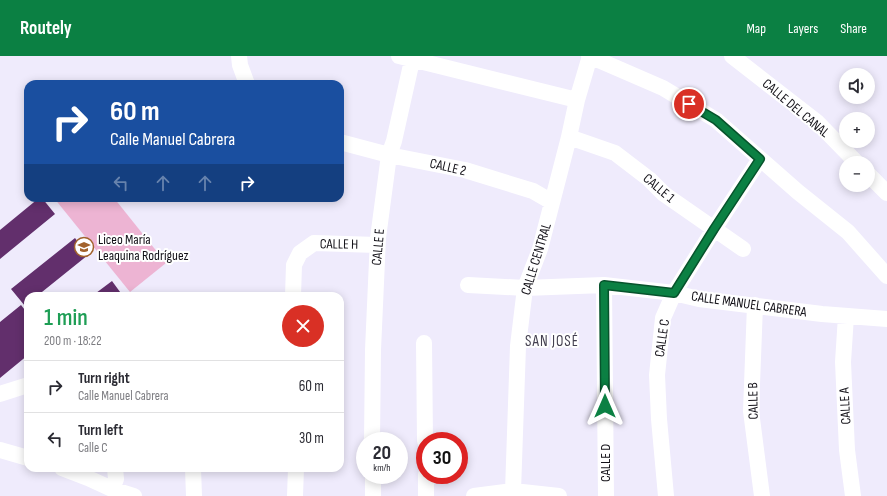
<!DOCTYPE html>
<meta charset="utf-8">
<style>
:root{--surface:#fff;--page:#f7f7f7;--text:#2b2b33;--muted:#7c7c81;--line:#e1e1e2;--accent:#0b8043}
body{margin:0;font-family:"Sofia Sans Condensed",sans-serif;background:var(--page);color:var(--text);height:100vh;display:flex;flex-direction:column;font-size:15px;white-space:nowrap}
*{box-sizing:border-box;margin:0}
p{font-size:13px;color:var(--muted)}
.icon{flex:none;width:22px;height:22px;fill:none;stroke:currentColor;stroke-width:2;stroke-linecap:round;stroke-linejoin:round}
.map{position:relative;flex:1;overflow:hidden}
.drawer{position:absolute;left:24px;top:236px;width:320px;height:180px;display:flex;flex-direction:column;background:var(--surface);border-radius:12px;box-shadow:0 2px 10px #0003}
.drawer>*{flex:none}
.hud{position:absolute;left:24px;top:24px;width:320px;height:122px;border-radius:12px;box-shadow:0 2px 10px #0003;background:#1a4fa0;color:#fff;overflow:hidden}
.fabs{position:absolute;left:839px;top:12px;display:grid;gap:8px}
.fabs a{display:grid;place-items:center;width:36px;height:36px;border-radius:50%;background:var(--surface);box-shadow:0 2px 10px #0003;font-size:20px}
.speed{position:absolute;left:356px;top:376px;display:flex;gap:8px;font-size:20px;font-weight:700;text-align:center}
.speed>*{display:grid;place-content:center;width:52px;height:52px;border-radius:50%;background:var(--surface);box-shadow:0 2px 10px #0003;line-height:1}
.speed small{font-size:10px;font-weight:400}
.speed .limit{border:6px solid #d22;background:#fff;color:#111}
.pin{position:absolute;display:grid;place-items:center;width:34px;height:34px;color:#fff;margin:-17px;border:2px solid #fff;border-radius:50%;box-shadow:0 1px 4px #0007}
.me{position:absolute;width:44px;margin:-22px;rotate:0deg;stroke-linejoin:round;filter:drop-shadow(0 0 3px #0008)}
.turn{display:flex;align-items:center;gap:14px;height:84px;padding:0 20px;font-size:18px}
.turn .icon{width:52px;height:52px;stroke-width:2.5}
.turn b{display:block;font-size:28px;line-height:34px}
.lanes{display:flex;align-items:center;height:38px;padding:0 20px;background:#0003;justify-content:center;gap:20px;direction:ltr}
.lanes .off{opacity:.35}
.round{display:grid;place-items:center;flex:none;width:42px;height:42px;border-radius:21px;background:var(--page)}
.headline{display:flex;align-items:center;justify-content:space-between;height:68px;padding:0 20px}
h1{font-size:24px;font-weight:600;line-height:30px;color:#1e9e55}
ul{padding:0;list-style:none}
li{display:flex;align-items:center;gap:12px;height:52px;padding:0 20px;border-top:1px solid var(--line)}
li div{flex:1}
li b{display:block;font-size:15px}
li em{font-style:normal}
header{display:flex;align-items:center;gap:24px;box-sizing:border-box;height:56px;padding:0 20px;background:var(--accent);color:#fff}
header strong{font-size:19px}
nav{display:flex;gap:22px;margin-inline-start:auto;font-size:14px}
.map>svg:first-child{display:block}
</style>
<header>
<strong>Routely</strong>
<nav><a>Map</a><a>Layers</a><a>Share</a></nav>
</header>
<div class="map">
<svg width="887" height="440" viewBox="0 0 887 440">
<rect width="100%" height="100%" fill="#efebfc"/>
<!-- green -->
<path fill="#edb4d3" d="M54,142H114L166,207L130,236Z"/>
<!-- building -->
<path fill="#622f6c" d="M39,142H42L55,158L0,203V174Z
M75,182L88,199L37,240H28V247L25,250L11,233Z
M112,225L123,240H92Z
M21,249L28,258V299L0,322V266Z"/>
<g fill="none" stroke-linecap="round" stroke-linejoin="round">
<!-- minor -->
<path stroke="#fff" stroke-width="16" d="M239,0L240,9L247,28
M399,0L577,44
M589,0L663,32L716,64L798,136L848,176L887,220
M732,0L817,66L857,107
M569,81L615,97L649,123L664,138L743,193
M340,86L389,99L465,114L533,135L552,146
M868,118L887,137
M468,229L525,232L604,229L674,237L699,243L822,258L887,263
M604,229L606,440
M293,240L294,209L300,197L314,187L377,189
M755,249L751,355L762,440
M846,260L843,306L847,394L853,440
M424,287L425,385
M0,338L28,329
M372,385L373,294L378,182L389,99L394,85L413,0
M0,394L28,402
M62,412L88,422L112,433L134,440
M193,412L194,440
M373,419V440
M426,419V440
M112,433L116,423L115,412
M513,435L518,290L525,232L540,193L569,81L577,44L590,0
M295,440L296,412
M474,440L513,435L559,440
M666,440L659,363L657,319L663,262L674,237L714,173L760,103"/>
</g>
<g fill="none" stroke-linecap="round" stroke-linejoin="round">
<defs>
<path id="route" d="M605,350L604,229L674,237L714,173L760,103L716,64L689,48"/>
</defs>
<!-- route casing -->
<use href="#route" stroke="#07532c" stroke-width="10"/>
<!-- route -->
<use href="#route" stroke="#0b8043" stroke-width="7"/>
</g>
<!-- icons -->
<defs>
<symbol id="school-ring" viewBox="-11 -11 22 22"><circle r="9.5" fill="#fff" stroke="#a2622c" stroke-width="1.5"/><path d="M0-5L7-2L0 1L-7-2ZM-4 1L0 2.5L4 1V4Q0 6-4 4Z" fill="#a2622c"/></symbol>
</defs>
<g fill-rule="evenodd">
<use href="#school-ring" x="73" y="180" width="22" height="22"/>
</g>
<g text-anchor="middle" dominant-baseline="central" stroke-width="4" stroke-linejoin="round" paint-order="stroke">
<!-- street labels -->
<g font-size="14" fill="#121017" stroke="#fff">
<text transform="translate(796 52) rotate(40)">CALLE DEL CANAL</text>
<text transform="translate(448 111) rotate(13)">CALLE 2</text>
<text transform="translate(659 132) rotate(40)">CALLE 1</text>
<text transform="translate(339 188) rotate(1)">CALLE H</text>
<text transform="translate(378 191) rotate(-85)">CALLE E</text>
<text transform="translate(536 203) rotate(-73)">CALLE CENTRAL</text>
<text transform="translate(749 248) rotate(8)">CALLE MANUEL CABRERA</text>
<text transform="translate(662 282) rotate(-82)">CALLE C</text>
<text transform="translate(753 345) rotate(-91)">CALLE B</text>
<text transform="translate(845 350) rotate(-93)">CALLE A</text>
<text transform="translate(605 407) rotate(-90)">CALLE D</text>
</g>
<!-- poi labels -->
<g font-size="14" fill="#121017" stroke="#fff" text-anchor="start">
<text x="98" y="183">Liceo María<tspan x="98" dy="16">Leaquina Rodríguez</tspan></text>
</g>
<!-- neighbourhood labels -->
<g font-size="15" letter-spacing="1" fill="#444050" stroke="#fff">
<text x="552" y="285">SAN JOSÉ</text>
</g>
</g>
</svg>
<div class="fabs">
<a><svg class="icon" aria-label="sound" viewBox="0 0 24 24"><path d="M4 9h4l5-4v14l-5-4H4zM17 9q2 3 0 6"/></svg></a>
<a>+</a>
<a>−</a>
</div>
<div class="speed"><div>20<small>km/h</small></div><div class="limit">30</div></div>
<div class="pin" style="left:689px;top:48px;background:#d93025"><svg class="icon" aria-label="arrive" viewBox="0 0 24 24"><path d="M6 21V4h12l-3 4 3 4H6"/></svg></div>
<svg class="me" style="left:605px;top:350px" viewBox="-20 -20 40 40"><path d="M0-17L14 15 0 8-14 15z" fill="#0b8043" stroke="#fff" stroke-width="4"/></svg>
<div class="hud">
<div class="turn"><svg class="icon" aria-label="right" viewBox="0 0 24 24"><path d="M7 20v-9h11M14 6l5 5-5 5"/></svg><div><b>60 m</b>Calle Manuel Cabrera</div></div>
<div class="lanes"><svg class="icon off" aria-label="left" viewBox="0 0 24 24"><path d="M17 20v-9H6M10 6l-5 5 5 5"/></svg><svg class="icon off" aria-label="ahead" viewBox="0 0 24 24"><path d="M12 20V5M6 11l6-6 6 6"/></svg><svg class="icon off" aria-label="ahead" viewBox="0 0 24 24"><path d="M12 20V5M6 11l6-6 6 6"/></svg><svg class="icon" aria-label="right" viewBox="0 0 24 24"><path d="M7 20v-9h11M14 6l5 5-5 5"/></svg></div>
</div>
<section class="drawer">
<div class="headline"><div><h1>1 min</h1><p>200 m · 18:22</p></div><a class="round" style="background:#d93025;color:#fff"><svg class="icon" aria-label="close" viewBox="0 0 24 24"><path d="M6 6l12 12M18 6L6 18"/></svg></a></div>
<ul>
<li><svg class="icon" aria-label="right" viewBox="0 0 24 24"><path d="M7 20v-9h11M14 6l5 5-5 5"/></svg><div><b>Turn right</b><p>Calle Manuel Cabrera</p></div><em>60 m</em></li>
<li><svg class="icon" aria-label="left" viewBox="0 0 24 24"><path d="M17 20v-9H6M10 6l-5 5 5 5"/></svg><div><b>Turn left</b><p>Calle C</p></div><em>30 m</em></li>
</ul>
</section>
</div>
